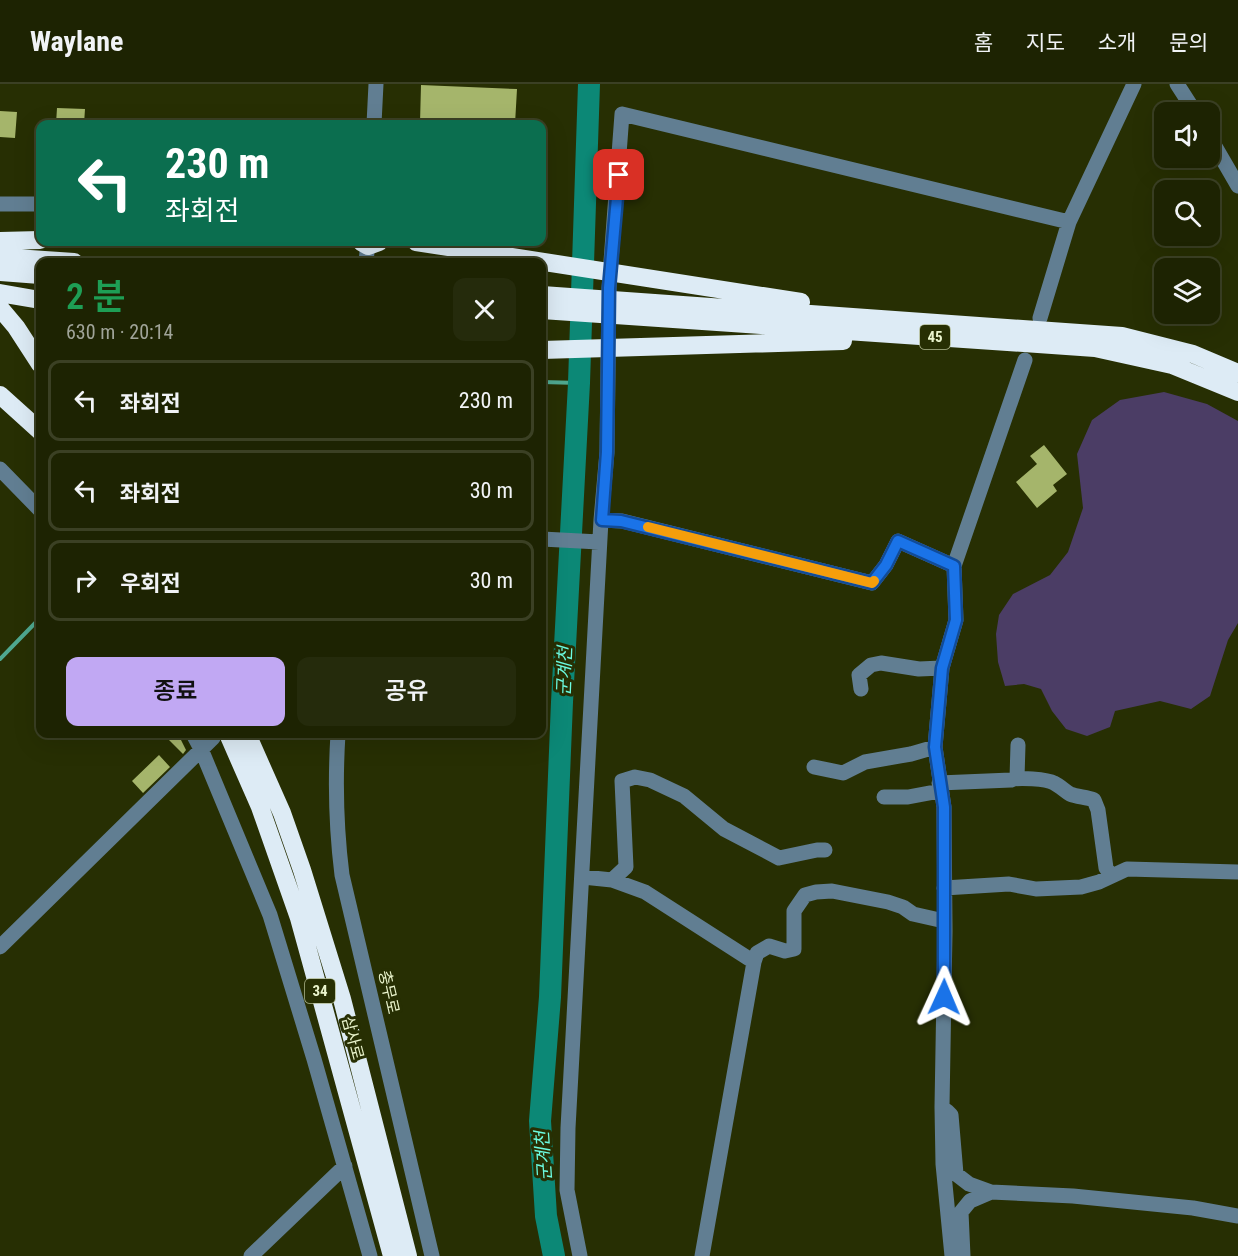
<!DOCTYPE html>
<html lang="ko">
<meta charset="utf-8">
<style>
:root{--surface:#1d2302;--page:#252b0c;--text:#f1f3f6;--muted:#a0a499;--line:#3b4024;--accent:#c1a8f3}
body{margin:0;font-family:"Roboto Condensed","Noto Sans KR",sans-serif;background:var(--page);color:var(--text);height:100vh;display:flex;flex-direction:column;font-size:22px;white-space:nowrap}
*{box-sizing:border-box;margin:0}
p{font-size:20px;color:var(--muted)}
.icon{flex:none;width:33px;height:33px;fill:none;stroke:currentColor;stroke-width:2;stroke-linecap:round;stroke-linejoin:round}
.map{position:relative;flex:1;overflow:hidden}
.sheet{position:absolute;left:36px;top:174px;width:510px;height:480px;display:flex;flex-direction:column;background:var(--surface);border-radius:12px;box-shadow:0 6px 24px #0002,0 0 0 2px var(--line)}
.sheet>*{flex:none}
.hud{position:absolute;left:36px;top:36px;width:510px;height:126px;border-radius:12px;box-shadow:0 6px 24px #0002,0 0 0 2px var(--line);background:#0b6e4f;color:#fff;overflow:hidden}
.fabs{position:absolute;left:1154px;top:18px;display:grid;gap:12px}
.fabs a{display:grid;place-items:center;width:66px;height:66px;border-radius:12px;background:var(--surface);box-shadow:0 6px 24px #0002,0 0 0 2px var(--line);font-size:30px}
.pin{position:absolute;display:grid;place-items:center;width:51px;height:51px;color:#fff;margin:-26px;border-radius:12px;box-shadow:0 3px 9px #0006}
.me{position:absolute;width:66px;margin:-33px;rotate:1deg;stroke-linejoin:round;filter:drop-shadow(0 0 4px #0008)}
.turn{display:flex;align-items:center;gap:21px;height:126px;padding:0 30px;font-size:27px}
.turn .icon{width:78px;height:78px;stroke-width:2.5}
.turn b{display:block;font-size:42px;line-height:51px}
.round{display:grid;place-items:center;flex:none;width:63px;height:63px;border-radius:12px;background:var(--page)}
.summary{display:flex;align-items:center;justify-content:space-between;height:102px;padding:0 30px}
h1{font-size:36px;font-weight:600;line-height:45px;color:#1e9e55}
.cta{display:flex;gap:12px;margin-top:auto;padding:12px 30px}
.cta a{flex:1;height:69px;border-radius:12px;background:var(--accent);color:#111;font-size:24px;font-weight:600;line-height:69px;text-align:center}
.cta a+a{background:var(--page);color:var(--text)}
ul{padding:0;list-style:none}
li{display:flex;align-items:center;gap:18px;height:81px;margin:0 12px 9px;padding:0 18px;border:3px solid var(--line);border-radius:12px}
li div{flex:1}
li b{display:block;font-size:22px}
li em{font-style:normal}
header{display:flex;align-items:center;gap:36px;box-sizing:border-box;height:84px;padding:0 30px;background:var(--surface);border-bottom:2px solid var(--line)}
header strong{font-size:28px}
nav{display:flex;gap:33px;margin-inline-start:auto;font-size:21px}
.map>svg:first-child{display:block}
</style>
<header>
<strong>Waylane</strong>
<nav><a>홈</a><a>지도</a><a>소개</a><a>문의</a></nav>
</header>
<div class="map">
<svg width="1238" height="1172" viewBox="0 0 1238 1172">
<rect width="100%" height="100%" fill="#272f03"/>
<!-- green -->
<path fill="#4b3d65" d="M1164,308L1207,320L1238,337V539L1228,556L1210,612L1191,625L1160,617L1115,627L1110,643L1087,652L1066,645L1052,627L1041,605L1024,600L1005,602L998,578L996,550L999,531L1013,510L1050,491L1068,468L1083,424L1077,370L1092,336L1120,316Z"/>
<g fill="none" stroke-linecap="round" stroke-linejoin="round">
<!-- stream -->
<path stroke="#4fa890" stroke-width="4" d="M542,298L579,299
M0,575L40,534"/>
<!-- river -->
<path stroke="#0c8876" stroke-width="22" d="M554,1172L546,1132L540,1037L550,913L562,618L579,299L589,0"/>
</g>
<!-- building -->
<path fill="#a5b56b" d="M421,1L517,5L515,40L420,39Z
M57,24L85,25L84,40H56Z
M0,27L17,28L15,54L0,53Z
M1044,361L1067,390L1053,401L1057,407L1037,424L1016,398L1037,380L1030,372Z
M163,650H178L186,666L183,670Z
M159,671L170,683L143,709L132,697Z"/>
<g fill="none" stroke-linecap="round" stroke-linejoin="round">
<!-- minor -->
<path stroke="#617e92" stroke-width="15" d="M1177,0L1195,28
M374,40L376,0
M1209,52L1238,102
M0,120H40
M366,178L368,158
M1040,234L1069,138L1134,0
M0,385L40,426
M601,436L607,368L609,204L622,30L1069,138
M542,455L599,458
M861,605L859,591L871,581L881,579L919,585L942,584
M193,650L201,665L270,831L314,975L370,1172
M338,650C335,697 336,743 342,791L432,1172
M814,683L843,689L865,678L911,670L935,663
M1017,694L1018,661
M939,699L1011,696C1018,693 1047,695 1054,699C1060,702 1065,707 1070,710C1077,713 1087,713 1094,716L1098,726L1106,784L1111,791
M884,713H908L940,707
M583,793L612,796L645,808L754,878L702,1172
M612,796L626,783L622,697L635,693L650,696L684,712L724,745L779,774L817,766H825
M944,804L1009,800L1036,805L1081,803L1099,798L1127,785L1238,788
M0,863L213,654
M754,878L757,869L769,862L785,867L794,865V827L805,811L816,808L832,807L888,818L903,823L913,830L944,837
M947,1027L951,1031L956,1090L969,1100L991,1108L1073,1112L1193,1124L1238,1132
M251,1172L345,1082
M580,1172L567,1106L568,1044L601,436L622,437L872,499L886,481L898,457L954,482L1025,276
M952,1172L943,1080L942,1023L945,847L944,723L935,663L942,584L956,536L954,482
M963,1172L961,1128L970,1117L991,1108"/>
<!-- highway -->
<path stroke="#ddebf5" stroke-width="18" d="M0,157L40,156
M361,158L368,162L379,158
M416,158L801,218
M0,173L74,178
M0,188L40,191
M0,209L40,216
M542,211L1122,252L1193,270L1238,289
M0,224L16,243L40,280
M542,226L1095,264L1172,281L1238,308
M542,266L843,257
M0,311L40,347
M228,650L260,723L299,834L392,1172
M247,650L282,729L302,786L342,915L408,1172"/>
</g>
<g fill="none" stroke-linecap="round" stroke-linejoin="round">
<defs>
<path id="route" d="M619,91L609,204L607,368L602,436L621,437L872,499L886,481L898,457L954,482L956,536L942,584L935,663L944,723V913"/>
</defs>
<!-- route casing -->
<use href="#route" stroke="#114b97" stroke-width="15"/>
<!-- route -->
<use href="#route" stroke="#1a73e8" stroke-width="10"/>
<!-- slow -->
<path stroke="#f59e0b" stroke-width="10" d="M648,443L872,499L874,497"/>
</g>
<g text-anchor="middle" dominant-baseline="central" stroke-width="6" stroke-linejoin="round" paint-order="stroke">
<!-- shield labels -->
<g fill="#272f03" stroke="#b0b990" stroke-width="1.5">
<rect x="920" y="241" width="30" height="24" rx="4.5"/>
<rect x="305" y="895" width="30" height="24" rx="4.5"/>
</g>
<g font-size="15" font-weight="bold" fill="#eaf4cd">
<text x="935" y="253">45</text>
<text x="320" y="907">34</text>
</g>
<!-- street labels -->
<g font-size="16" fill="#eaf4cd" stroke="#272f03">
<text transform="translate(389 908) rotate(77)">충무로</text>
<text transform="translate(353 954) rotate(75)">삼사로</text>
</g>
<!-- water labels -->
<g font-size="18" font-style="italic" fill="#6cfce1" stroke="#272f03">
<text transform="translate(564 587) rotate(-88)">군계천</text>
<text transform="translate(543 1072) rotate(-94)">군계천</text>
</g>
</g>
</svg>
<div class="fabs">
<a><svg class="icon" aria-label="sound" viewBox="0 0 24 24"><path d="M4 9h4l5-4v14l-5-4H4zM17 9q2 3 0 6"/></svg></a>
<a><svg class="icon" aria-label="search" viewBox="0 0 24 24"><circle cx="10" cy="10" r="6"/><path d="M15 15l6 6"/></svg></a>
<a><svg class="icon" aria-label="layers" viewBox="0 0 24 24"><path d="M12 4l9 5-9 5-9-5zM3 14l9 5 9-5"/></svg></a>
</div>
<div class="pin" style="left:619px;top:91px;background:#d93025"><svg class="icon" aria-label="arrive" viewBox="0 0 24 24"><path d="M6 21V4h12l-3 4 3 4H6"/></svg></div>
<svg class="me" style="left:944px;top:913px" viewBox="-20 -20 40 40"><path d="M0-17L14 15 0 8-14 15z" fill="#1a73e8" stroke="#fff" stroke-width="4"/></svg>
<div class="hud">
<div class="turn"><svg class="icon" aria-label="left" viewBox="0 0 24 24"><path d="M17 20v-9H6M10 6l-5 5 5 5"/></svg><div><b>230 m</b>좌회전</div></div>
</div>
<section class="sheet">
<div class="summary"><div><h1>2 분</h1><p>630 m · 20:14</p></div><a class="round"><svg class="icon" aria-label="close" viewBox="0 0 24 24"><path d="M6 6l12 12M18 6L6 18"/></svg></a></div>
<ul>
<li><svg class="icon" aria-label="left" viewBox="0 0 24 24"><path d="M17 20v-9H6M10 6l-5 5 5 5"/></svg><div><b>좌회전</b></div><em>230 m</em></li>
<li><svg class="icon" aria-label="left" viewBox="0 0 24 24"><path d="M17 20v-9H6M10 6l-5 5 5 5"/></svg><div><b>좌회전</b></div><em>30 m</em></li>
<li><svg class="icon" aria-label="right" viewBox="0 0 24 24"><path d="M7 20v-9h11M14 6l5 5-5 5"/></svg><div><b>우회전</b></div><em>30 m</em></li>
</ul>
<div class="cta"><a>종료</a><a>공유</a></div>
</section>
</div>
